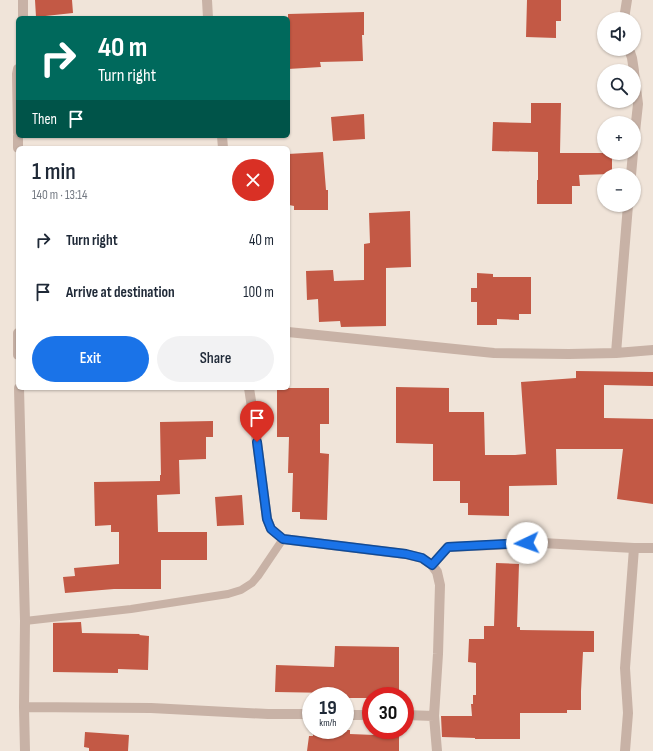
<!DOCTYPE html>
<meta charset="utf-8">
<style>
:root{--surface:#fff;--page:#f2f2f3;--text:#1f2937;--muted:#747a83;--accent:#1a73e8}
body{margin:0;font-family:"Sofia Sans Condensed",sans-serif;background:var(--page);color:var(--text);height:100vh;display:flex;flex-direction:column;font-size:15px;white-space:nowrap}
*{box-sizing:border-box;margin:0}
p{font-size:13px;color:var(--muted)}
.icon{flex:none;width:22px;height:22px;fill:none;stroke:currentColor;stroke-width:2;stroke-linecap:round;stroke-linejoin:round}
.map{position:relative;flex:1;overflow:hidden}
.sheet{position:absolute;left:16px;top:146px;width:274px;height:244px;display:flex;flex-direction:column;background:var(--surface);border-radius:6px;box-shadow:0 1px 3px #0004}
.sheet>*{flex:none}
.hud{position:absolute;left:16px;top:16px;width:274px;height:122px;border-radius:6px;box-shadow:0 1px 3px #0004;background:#00695c;color:#fff;overflow:hidden}
.tools{position:absolute;left:597px;top:12px;display:grid;gap:8px}
.tools a{display:grid;place-items:center;width:44px;height:44px;border-radius:50%;background:var(--surface);box-shadow:0 1px 3px #0004;font-size:20px}
.speed{position:absolute;left:302px;top:687px;display:flex;gap:8px;font-size:20px;font-weight:700;text-align:center}
.speed>*{display:grid;place-content:center;width:52px;height:52px;border-radius:50%;background:var(--surface);box-shadow:0 1px 3px #0004;line-height:1}
.speed small{font-size:10px;font-weight:400}
.speed .limit{border:6px solid #d22;background:#fff;color:#111}
.pin{position:absolute;display:grid;place-items:center;width:34px;height:34px;color:#fff;margin:-41px -17px;border-radius:50% 50% 50% 0;rotate:-45deg;box-shadow:0 0 4px #0007}
.pin .icon{rotate:45deg}
.me{position:absolute;width:44px;margin:-22px;rotate:267deg;stroke-linejoin:round;filter:drop-shadow(0 0 3px #0008)}
.turn{display:flex;align-items:center;gap:14px;height:84px;padding:0 16px;font-size:18px}
.turn .icon{width:52px;height:52px;stroke-width:2.5}
.turn b{display:block;font-size:28px;line-height:34px}
.then{display:flex;align-items:center;height:38px;padding:0 16px;background:#0003;gap:8px;font-size:15px}
.round{display:grid;place-items:center;flex:none;width:42px;height:42px;border-radius:21px;background:var(--page)}
.head{display:flex;align-items:center;justify-content:space-between;height:68px;padding:0 16px}
h1{font-size:24px;font-weight:600;line-height:30px}
.action{display:flex;gap:8px;margin-top:auto;padding:8px 16px}
.action a{flex:1;height:46px;border-radius:24px;background:var(--accent);color:#fff;font-size:16px;font-weight:600;line-height:46px;text-align:center}
.action a+a{background:var(--page);color:var(--text)}
ul{padding:0;list-style:none}
li{display:flex;align-items:center;gap:12px;height:52px;padding:0 16px}
li div{flex:1}
li b{display:block;font-size:15px}
li em{font-style:normal}
.map>svg:first-child{display:block}
</style>
<div class="map">
<svg width="653" height="751" viewBox="0 0 653 751">
<rect width="100%" height="100%" fill="#f0e4d9"/>
<!-- building -->
<path fill="#c35945" d="M35,0H72L73,13L36,17Z
M527,0H561V21H556V38L526,37Z
M364,12V35H362L363,61L320,62L321,67L288,69V14Z
M531,103H561L560,153H612V174L579,175L580,186H572V204H537V180H538V152L492,151L493,122L531,123Z
M364,114L365,139L333,141L331,117Z
M323,152L326,190H328V210H294V206L289,205V174L288,175V154Z
M410,211L411,267L386,268V326L341,327L340,321L319,322L318,299L307,300L306,271L333,270L334,281L364,280V244L370,243L369,213Z
M477,273L493,274V277H531V314H519V320L497,319V325H477V302H471V288H477Z
M576,371L653,372V386L604,385V418L653,419V504L617,499L623,449H556L557,485L509,486V516L468,515V503H460V481H433V444L396,443V387L449,388V412H484L485,455H515L526,454L521,382L576,378Z
M277,388H329V424H320V453L329,454L327,520L300,519V512H292L293,473H288L289,437H277Z
M213,421V437H206V459L179,460L180,494L157,495L158,532H207V560H161V589H114L65,593L63,577L75,576L74,568L119,564V532H111V525L95,526L94,482L160,481V475H161L160,422Z
M242,495L244,525L217,526L215,497Z
M496,563L519,564L517,627H520V630L594,631V652H583L581,691V710H567V713H520V739H475V738L442,737L441,716H472L471,704H473V695H476V663L468,662L469,639H484V626H494Z
M81,622L82,633L140,634L139,635L149,636L148,670L118,669V673L53,672V623Z
M335,646L399,647V696H371V698H345V696H334V693L275,692L276,665L334,667Z
M313,730H350V734L399,736V751H307L309,736H313Z
M85,732L129,735L128,751H89V748L84,747Z"/>
<g fill="none" stroke-linecap="round" stroke-linejoin="round">
<!-- lane -->
<path stroke="#c8b2a6" stroke-width="8" d="M25,621L131,609L228,594L241,590L252,583L258,576L283,539"/>
<!-- street -->
<path stroke="#c8b2a6" stroke-width="10" d="M23,0V18
M207,0L208,18
M624,19L627,0
M629,49L632,58L634,71
M18,69L17,74L18,133
M634,72L638,104L634,141
M18,136V148
M222,136L223,148
M631,175L633,153
M288,332L494,353L569,354L616,353L653,350
M18,333V355
M616,353L628,205
M19,388L25,621L24,707L25,751
M249,388L255,427L267,519L271,529L283,539L405,554L422,558L432,565L437,572L440,585L438,654L434,716L437,751
M432,565L448,547L542,543L634,548H653
M24,707L151,708L268,714H311
M345,715H371
M405,715L434,716
M625,751L628,713L625,668L634,548"/>
</g>
<g fill="none" stroke-linecap="round" stroke-linejoin="round">
<defs>
<path id="route" d="M257,442L267,519L271,529L283,539L406,554L422,558L432,565L448,547L527,543"/>
</defs>
<!-- route casing -->
<use href="#route" stroke="#114b97" stroke-width="10"/>
<!-- route -->
<use href="#route" stroke="#1a73e8" stroke-width="7"/>
</g>
</svg>
<div class="tools">
<a><svg class="icon" aria-label="sound" viewBox="0 0 24 24"><path d="M4 9h4l5-4v14l-5-4H4zM17 9q2 3 0 6"/></svg></a>
<a><svg class="icon" aria-label="search" viewBox="0 0 24 24"><circle cx="10" cy="10" r="6"/><path d="M15 15l6 6"/></svg></a>
<a>+</a>
<a>−</a>
</div>
<div class="speed"><div>19<small>km/h</small></div><div class="limit">30</div></div>
<div class="pin" style="left:257px;top:442px;background:#d93025"><svg class="icon" aria-label="arrive" viewBox="0 0 24 24"><path d="M6 21V4h12l-3 4 3 4H6"/></svg></div>
<svg class="me" style="left:527px;top:543px" viewBox="-20 -20 40 40"><circle r="19" fill="#fff"/><path d="M0-13L10 11 0 6-10 11z" fill="#1a73e8"/></svg>
<div class="hud">
<div class="turn"><svg class="icon" aria-label="right" viewBox="0 0 24 24"><path d="M7 20v-9h11M14 6l5 5-5 5"/></svg><div><b>40 m</b>Turn right</div></div>
<div class="then">Then<svg class="icon" aria-label="arrive" viewBox="0 0 24 24"><path d="M6 21V4h12l-3 4 3 4H6"/></svg></div>
</div>
<section class="sheet">
<div class="head"><div><h1>1 min</h1><p>140 m · 13:14</p></div><a class="round" style="background:#d93025;color:#fff"><svg class="icon" aria-label="close" viewBox="0 0 24 24"><path d="M6 6l12 12M18 6L6 18"/></svg></a></div>
<ul>
<li><svg class="icon" aria-label="right" viewBox="0 0 24 24"><path d="M7 20v-9h11M14 6l5 5-5 5"/></svg><div><b>Turn right</b></div><em>40 m</em></li>
<li><svg class="icon" aria-label="arrive" viewBox="0 0 24 24"><path d="M6 21V4h12l-3 4 3 4H6"/></svg><div><b>Arrive at destination</b></div><em>100 m</em></li>
</ul>
<div class="action"><a>Exit</a><a>Share</a></div>
</section>
</div>
